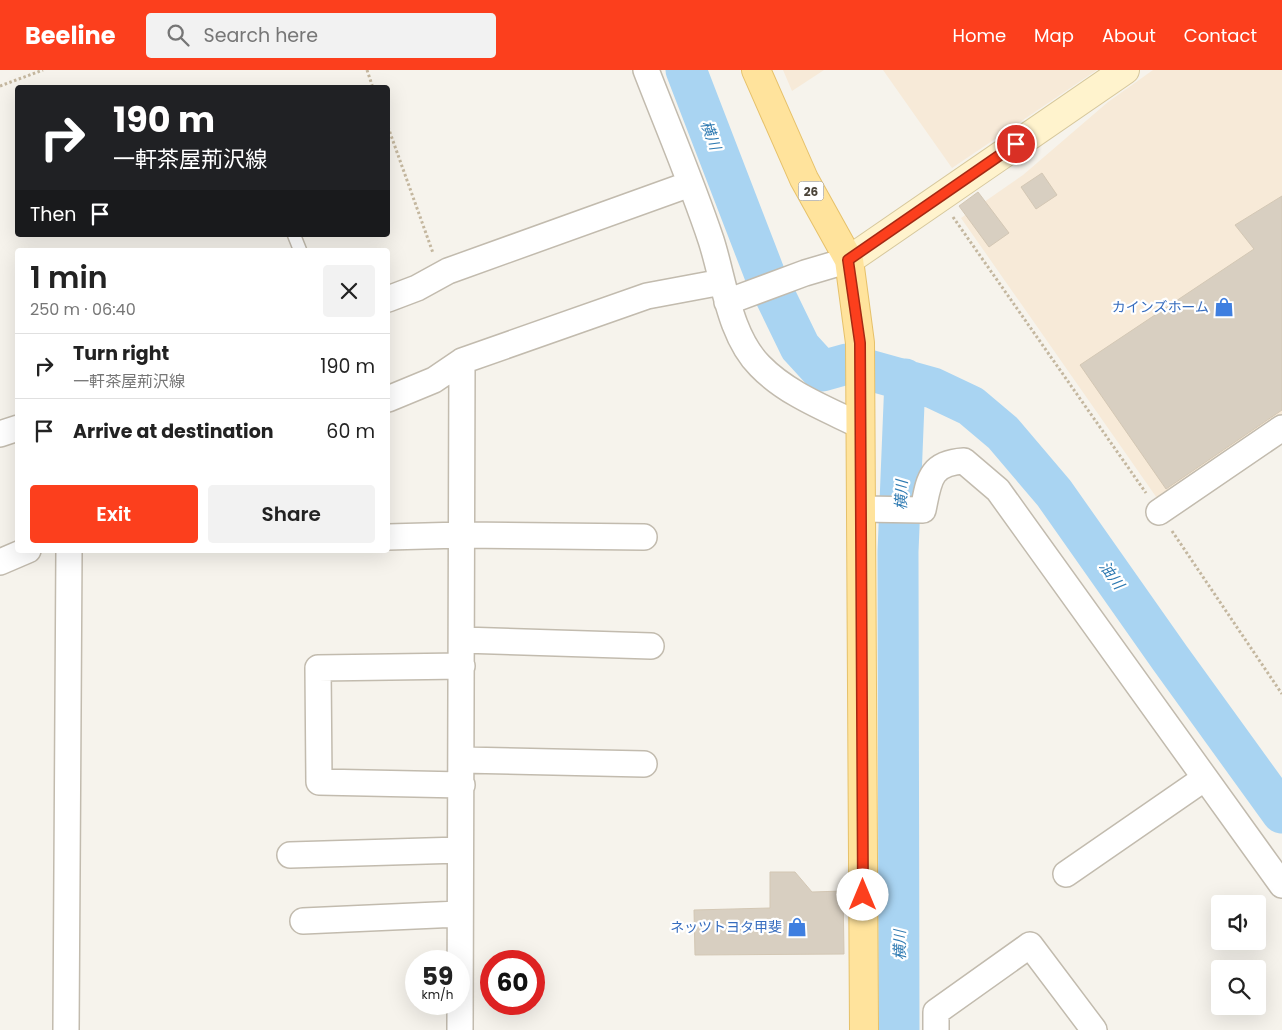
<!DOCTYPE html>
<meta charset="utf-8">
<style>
:root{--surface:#fff;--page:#f2f2f2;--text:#222;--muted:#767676;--line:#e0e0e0;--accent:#fc3f1d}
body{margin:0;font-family:Poppins,"Noto Sans JP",sans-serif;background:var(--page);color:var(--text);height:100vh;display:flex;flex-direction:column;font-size:19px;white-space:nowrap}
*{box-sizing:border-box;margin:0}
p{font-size:16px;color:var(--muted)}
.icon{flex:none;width:28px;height:28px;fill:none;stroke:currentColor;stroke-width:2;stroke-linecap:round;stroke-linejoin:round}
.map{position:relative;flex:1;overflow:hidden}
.side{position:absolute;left:15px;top:178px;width:375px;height:305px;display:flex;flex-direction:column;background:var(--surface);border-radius:5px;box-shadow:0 5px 20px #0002}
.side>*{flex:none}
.banner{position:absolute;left:15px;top:15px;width:375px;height:152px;border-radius:5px;box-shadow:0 5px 20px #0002;background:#202124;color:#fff;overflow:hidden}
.controls{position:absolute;left:1211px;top:825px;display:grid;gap:10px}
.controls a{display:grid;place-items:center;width:55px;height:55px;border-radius:5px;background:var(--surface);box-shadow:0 5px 20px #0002;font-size:25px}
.speed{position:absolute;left:405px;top:880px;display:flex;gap:10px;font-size:25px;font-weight:700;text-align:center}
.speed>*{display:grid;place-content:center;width:65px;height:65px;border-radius:50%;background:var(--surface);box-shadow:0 5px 20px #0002;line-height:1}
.speed small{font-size:12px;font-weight:400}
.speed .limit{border:8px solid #d22;background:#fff;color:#111}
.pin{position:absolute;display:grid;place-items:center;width:42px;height:42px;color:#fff;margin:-21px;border:2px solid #fff;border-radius:50%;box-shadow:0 1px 5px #0007}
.me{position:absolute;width:55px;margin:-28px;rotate:0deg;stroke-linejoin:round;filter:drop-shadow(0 0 4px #0008)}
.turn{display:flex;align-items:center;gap:18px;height:105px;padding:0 15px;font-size:22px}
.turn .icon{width:65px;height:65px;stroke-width:2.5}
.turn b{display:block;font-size:35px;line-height:42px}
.then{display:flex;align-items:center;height:48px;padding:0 15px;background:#0003;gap:10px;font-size:19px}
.round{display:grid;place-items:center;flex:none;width:52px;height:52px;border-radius:5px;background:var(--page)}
.headline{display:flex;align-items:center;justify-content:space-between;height:85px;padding:0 15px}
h1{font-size:30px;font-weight:600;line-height:38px}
.action{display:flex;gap:10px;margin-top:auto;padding:10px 15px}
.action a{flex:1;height:58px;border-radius:5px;background:var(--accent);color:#fff;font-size:20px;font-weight:600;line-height:58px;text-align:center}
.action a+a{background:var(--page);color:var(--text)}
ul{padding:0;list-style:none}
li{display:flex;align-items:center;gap:15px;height:65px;padding:0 15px;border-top:1px solid var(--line)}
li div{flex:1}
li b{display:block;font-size:19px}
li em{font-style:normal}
header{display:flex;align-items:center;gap:30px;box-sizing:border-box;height:70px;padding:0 25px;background:var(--accent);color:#fff}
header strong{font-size:24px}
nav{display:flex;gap:28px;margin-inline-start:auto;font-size:18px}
.search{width:350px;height:45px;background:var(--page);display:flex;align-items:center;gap:12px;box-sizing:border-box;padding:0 18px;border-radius:5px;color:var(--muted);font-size:19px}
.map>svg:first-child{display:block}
</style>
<header>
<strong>Beeline</strong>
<div class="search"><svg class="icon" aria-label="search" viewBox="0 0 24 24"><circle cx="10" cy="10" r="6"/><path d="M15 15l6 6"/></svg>Search here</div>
<nav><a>Home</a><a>Map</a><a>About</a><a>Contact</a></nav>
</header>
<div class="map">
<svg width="1282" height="960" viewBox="0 0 1282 960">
<rect width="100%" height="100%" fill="#f6f3ec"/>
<!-- commercial -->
<path fill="#f7ead8" d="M783,0H824L792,21Z
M883,0H1097L952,98Z
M1153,0H1282V347L1159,431L961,148L1023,105L1108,32Z"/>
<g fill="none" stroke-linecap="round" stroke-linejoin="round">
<!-- river -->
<path stroke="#a9d4f2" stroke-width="41" d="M686,0L765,205L800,277L822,301L847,294L933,318L971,336L1003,363L1054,423L1170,588L1282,743
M899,960L898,482L905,309"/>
</g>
<!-- building -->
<path fill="#d8cfc1" stroke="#d3c7b4" d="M1042,103L1057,125L1036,139L1021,117Z
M978,122L1009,163L989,177L959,136Z
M1282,126V340L1166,419L1080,295L1254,179L1235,155Z
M770,802H795L812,822L843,821L844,884L695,885L694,840L770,838Z"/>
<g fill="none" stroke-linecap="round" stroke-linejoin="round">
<defs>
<path id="lane" d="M294,165L300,180"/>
<path id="street" d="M646,0C668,57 692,113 711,170C724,210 729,265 760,296C787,324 827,339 861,356
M388,229L417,218L448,201L690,114
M727,232L805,203L849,190
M388,329L434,310L462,291L647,226L722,212
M0,364L18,358
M862,439L923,440C929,411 929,393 964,391L998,420L1282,815
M1159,442L1282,358
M388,467L462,465L644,467
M0,492L28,480
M462,570L651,576
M462,690L644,694
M462,715L319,712L318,598L462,596
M290,785L460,780
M1066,804L1205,708
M303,851L459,844
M66,960L69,480
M460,960L462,291
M936,960V942L1030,875L1094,960"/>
<path id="secondary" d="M849,190L1125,0"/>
<path id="primary" d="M756,0L804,109L849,190L860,273L864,960"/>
</defs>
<!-- lane casing -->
<use href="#lane" stroke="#c2bbae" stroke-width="15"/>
<!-- street casing -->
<use href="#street" stroke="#c2bbae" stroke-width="28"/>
<!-- secondary casing -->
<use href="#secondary" stroke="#d6c79b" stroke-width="30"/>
<!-- primary casing -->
<use href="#primary" stroke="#e6c16a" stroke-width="30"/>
<!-- path -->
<path stroke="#c4b79f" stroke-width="3" stroke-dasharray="2.5 2.5" stroke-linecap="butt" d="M367,0L373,18
M0,16L43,0
M388,57L433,183
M953,147L1146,423
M1172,461L1282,624"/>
<!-- lane -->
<use href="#lane" stroke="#fff" stroke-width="12"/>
<!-- street -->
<use href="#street" stroke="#fff" stroke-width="25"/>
<!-- secondary -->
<use href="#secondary" stroke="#fff3cd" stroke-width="28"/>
<!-- primary -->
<use href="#primary" stroke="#ffe39c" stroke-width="28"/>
</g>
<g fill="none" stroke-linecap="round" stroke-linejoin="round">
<defs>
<path id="route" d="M863,825L860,273L848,190L1016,74"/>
</defs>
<!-- route casing -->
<use href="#route" stroke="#a42913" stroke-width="12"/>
<!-- route -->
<use href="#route" stroke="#fc3f1d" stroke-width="9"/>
</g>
<!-- icons -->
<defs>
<symbol id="shop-bare" viewBox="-9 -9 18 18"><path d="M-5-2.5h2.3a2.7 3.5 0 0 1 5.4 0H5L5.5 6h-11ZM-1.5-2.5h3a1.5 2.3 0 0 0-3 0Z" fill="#3f7fe0" stroke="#fff" stroke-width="2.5" paint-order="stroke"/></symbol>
</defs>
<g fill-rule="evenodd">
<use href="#shop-bare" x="1210" y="223" width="28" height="28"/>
<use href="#shop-bare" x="783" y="843" width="28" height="28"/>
</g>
<g text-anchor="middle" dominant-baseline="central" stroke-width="4.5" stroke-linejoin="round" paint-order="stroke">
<!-- shield labels -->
<rect fill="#fff" stroke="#817c74" stroke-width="1" x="798.5" y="111.5" width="25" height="19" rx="4"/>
<g font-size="12" font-weight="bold" fill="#4b4439">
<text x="811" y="121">26</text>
</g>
<!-- shop labels -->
<g font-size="14" fill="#366cbe" stroke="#fff" text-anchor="end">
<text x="1209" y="237">カインズホーム</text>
<text x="782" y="857">ネッツトヨタ甲斐</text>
</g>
<!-- water labels -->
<g font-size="15" font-style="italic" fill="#2e7ab2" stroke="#fff">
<text transform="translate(711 65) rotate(69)">横川</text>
<text transform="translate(901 425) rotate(-88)">横川</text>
<text transform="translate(1112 505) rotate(54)">油川</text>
<text transform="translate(899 875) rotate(-90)">横川</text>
</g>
</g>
</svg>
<div class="controls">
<a><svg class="icon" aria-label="sound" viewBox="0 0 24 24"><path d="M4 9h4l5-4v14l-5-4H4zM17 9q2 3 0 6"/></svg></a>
<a><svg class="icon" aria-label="search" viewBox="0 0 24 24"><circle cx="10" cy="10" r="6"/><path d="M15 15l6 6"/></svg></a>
</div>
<div class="speed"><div>59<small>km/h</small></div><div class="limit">60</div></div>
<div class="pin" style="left:1016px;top:74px;background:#d93025"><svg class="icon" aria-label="arrive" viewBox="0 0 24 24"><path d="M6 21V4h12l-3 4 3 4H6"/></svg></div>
<svg class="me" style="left:863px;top:825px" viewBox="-20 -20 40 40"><circle r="19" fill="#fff"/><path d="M0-13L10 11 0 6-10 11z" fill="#fc3f1d"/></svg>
<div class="banner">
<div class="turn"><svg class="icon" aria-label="right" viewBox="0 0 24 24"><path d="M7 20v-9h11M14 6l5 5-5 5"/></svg><div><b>190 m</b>一軒茶屋荊沢線</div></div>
<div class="then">Then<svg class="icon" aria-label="arrive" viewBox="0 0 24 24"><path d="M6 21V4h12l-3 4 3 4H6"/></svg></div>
</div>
<section class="side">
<div class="headline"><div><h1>1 min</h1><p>250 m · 06:40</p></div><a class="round"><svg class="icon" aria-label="close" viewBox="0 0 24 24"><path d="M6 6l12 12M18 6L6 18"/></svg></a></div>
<ul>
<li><svg class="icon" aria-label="right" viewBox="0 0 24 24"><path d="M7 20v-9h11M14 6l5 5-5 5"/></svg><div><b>Turn right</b><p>一軒茶屋荊沢線</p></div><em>190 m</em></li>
<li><svg class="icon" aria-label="arrive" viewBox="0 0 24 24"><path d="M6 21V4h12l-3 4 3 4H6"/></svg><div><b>Arrive at destination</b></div><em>60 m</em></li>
</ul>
<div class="action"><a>Exit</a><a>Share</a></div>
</section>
</div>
